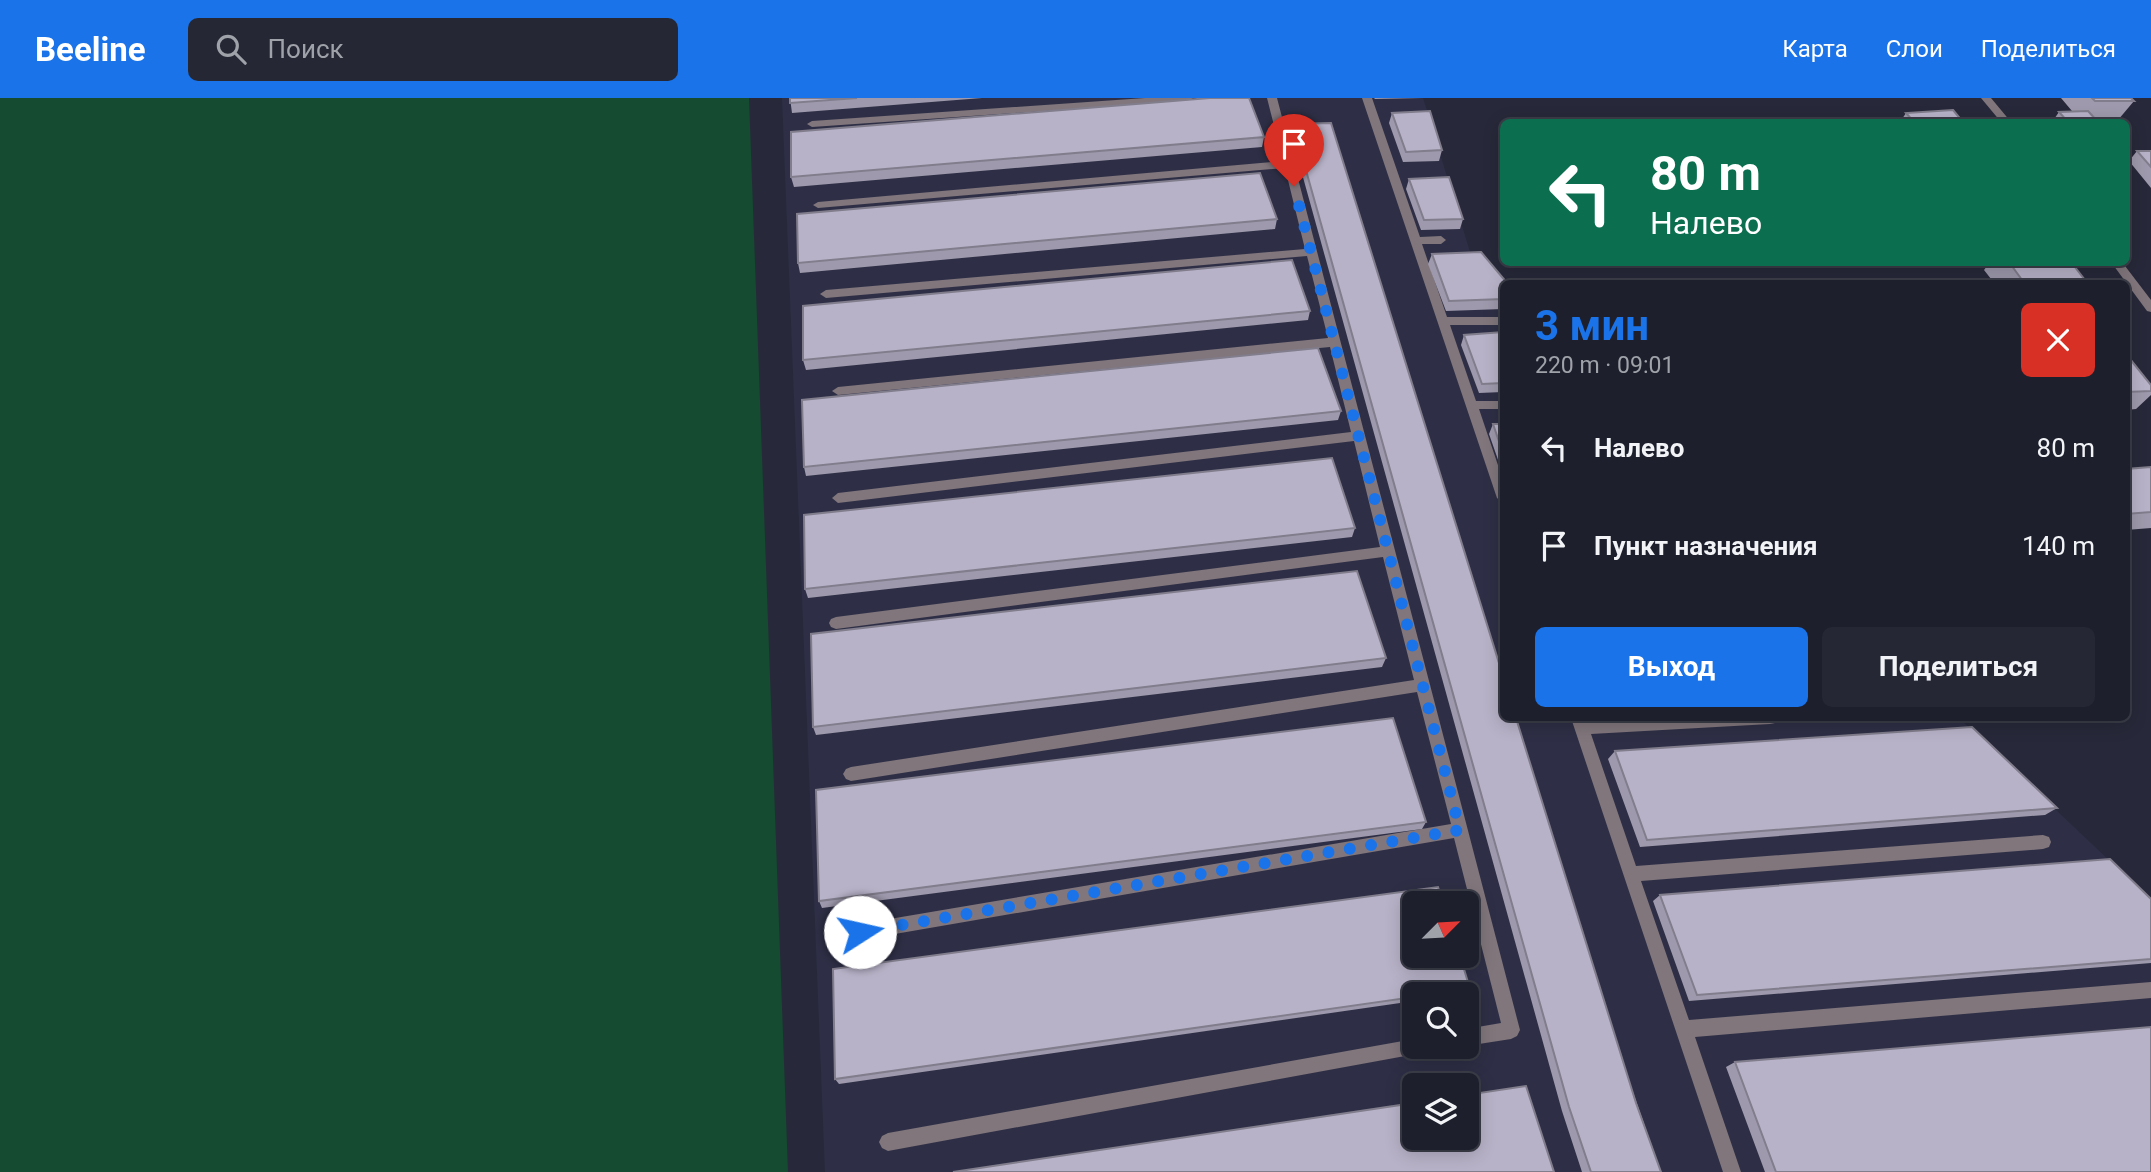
<!DOCTYPE html>
<html lang="ru">
<meta charset="utf-8">
<style>
:root{--surface:#1d1f2c;--page:#252734;--text:#f1f3f6;--muted:#a0a2a9;--line:#3b3d48;--accent:#1a73e8}
body{margin:0;font-family:Roboto,sans-serif;background:var(--page);color:var(--text);height:100vh;display:flex;flex-direction:column;font-size:26px;white-space:nowrap}
*{box-sizing:border-box;margin:0}
p{font-size:23px;color:var(--muted)}
.icon{flex:none;width:38px;height:38px;fill:none;stroke:currentColor;stroke-width:2;stroke-linecap:round;stroke-linejoin:round}
.map{position:relative;flex:1;overflow:hidden}
.panel{position:absolute;left:1500px;top:182px;width:630px;height:441px;display:flex;flex-direction:column;background:var(--surface);border-radius:10px;box-shadow:0 4px 18px #0003,0 0 0 2px var(--line)}
.panel>*{flex:none}
.banner{position:absolute;left:1500px;top:21px;width:630px;height:147px;border-radius:10px;box-shadow:0 4px 18px #0003,0 0 0 2px var(--line);background:#0b6e4f;color:#fff;overflow:hidden}
.needle{width:46px;rotate:66deg}
.tools{position:absolute;left:1402px;top:793px;display:grid;gap:14px}
.tools a{display:grid;place-items:center;width:77px;height:77px;border-radius:10px;background:var(--surface);box-shadow:0 4px 18px #0003,0 0 0 2px var(--line);font-size:35px}
.pin{position:absolute;display:grid;place-items:center;width:60px;height:60px;color:#fff;margin:-72px -30px;border-radius:50% 50% 50% 0;rotate:-45deg;box-shadow:0 0 7px #0007}
.pin .icon{rotate:45deg}
.me{position:absolute;width:77px;margin:-38px;rotate:80deg;stroke-linejoin:round;filter:drop-shadow(0 0 5px #0008)}
.turn{display:flex;align-items:center;gap:24px;height:147px;padding:0 35px;font-size:32px}
.turn .icon{width:91px;height:91px;stroke-width:2.5}
.turn b{display:block;font-size:49px;line-height:60px}
.round{display:grid;place-items:center;flex:none;width:74px;height:74px;border-radius:10px;background:var(--page)}
.overview{display:flex;align-items:center;justify-content:space-between;height:119px;padding:0 35px}
h1{font-size:42px;font-weight:700;line-height:52px;color:var(--accent)}
.cta{display:flex;gap:14px;margin-top:auto;padding:14px 35px}
.cta a{flex:1;height:80px;border-radius:10px;background:var(--accent);color:#fff;font-size:28px;font-weight:700;line-height:80px;text-align:center}
.cta a+a{background:var(--page);color:var(--text)}
ul{padding:0;list-style:none}
li{display:flex;align-items:center;gap:21px;height:98px;padding:0 35px}
li div{flex:1}
li b{display:block;font-size:26px}
li em{font-style:normal}
header{display:flex;align-items:center;gap:42px;box-sizing:border-box;height:98px;padding:0 35px;background:var(--accent);color:#fff}
header strong{font-size:33px}
nav{display:flex;gap:38px;margin-inline-start:auto;font-size:24px}
.search{width:490px;height:63px;background:var(--page);display:flex;align-items:center;gap:18px;box-sizing:border-box;padding:0 24px;border-radius:10px;color:var(--muted);font-size:26px}
.map>svg:first-child{display:block}
</style>
<header>
<strong>Beeline</strong>
<div class="search"><svg class="icon" aria-label="search" viewBox="0 0 24 24"><circle cx="10" cy="10" r="6"/><path d="M15 15l6 6"/></svg>Поиск</div>
<nav><a>Карта</a><a>Слои</a><a>Поделиться</a></nav>
</header>
<div class="map">
<svg width="2151" height="1074" viewBox="0 0 2151 1074">
<rect width="100%" height="100%" fill="#27293a"/>
<!-- built -->
<path fill="#2e2f46" fill-rule="evenodd" d="M782,0H1423L1470,154L1503,186V620H1959L2151,802V1074H825ZM1414,805H1466V858H1414ZM1414,896H1466V948H1414ZM1414,987H1466V1040H1414Z"/>
<!-- green -->
<path fill="#154b30" d="M0,0H749L788,1074H0Z"/>
<g fill="none" stroke-linecap="round" stroke-linejoin="round">
<!-- lane -->
<path fill="#80767c" fill-rule="evenodd" d="M1145,0H1193L1188,3L812,29L807,26L812,23Z
M1267,0H1277L1520,932L1517,938L1511,941L1466,948V931L1501,925L1454,740L860,842L854,840L852,834L854,828L860,826L1451,726L1417,594L851,683L846,681L843,676L846,671L851,669L1414,582L1383,459L836,531L831,529L829,525L831,521L836,519L1380,449L1354,343L838,405L832,400L838,395L1351,334L1330,249L838,297L832,293L838,289L1328,240L1307,158L826,200L820,196L826,192L1305,151L1285,70L818,110L813,107L818,104L1283,63Z
M1362,0H1372L1420,139L1441,138L1446,142L1441,146H1422L1447,219H1503V227H1450L1476,303H1503V311H1479L1503,382V405L1497,400Z
M1571,620H1585L1586,623L1657,620H1777L1775,625L1770,626L1591,636L1636,768L2043,737L2049,739L2051,744L2049,749L2043,751L1641,783L1689,922L2151,884V900L1695,939L1741,1074H1723Z
M1414,941V948H1429L1427,954L888,1053L882,1050L879,1044L882,1038L888,1035Z"/>
<!-- street -->
<path fill="#80767c" fill-rule="evenodd" d="M1981,0H1991L2011,24H2001Z
M2111,164H2122L2151,202V214L2147,213Z"/>
</g>
<!-- wall -->
<path fill="#9e99ac" d="M790,0H982L792,15Z
M1374,0H1422L1375,1Z
M2061,0H2131L2134,3L2118,22H2096L2098,24H2052L2059,14L2072,13Z
M1392,15L1442,52L1439,63L1403,64L1389,25Z
M1906,15L1963,24H1900Z
M1293,26L1661,1074H1582L1562,1013L1291,36Z
M1264,39L1262,49L794,89L791,79Z
M2137,53H2151V90L2129,63Z
M1409,81L1463,121L1460,131L1421,132L1406,91Z
M1277,121L1275,131L800,175L798,165Z
M1432,156L1503,186V211L1446,213L1428,166Z
M1990,164H2071L2088,186H1995L1984,172Z
M1310,213L1308,222L806,272L803,262Z
M1503,234V294L1479,295L1461,247L1464,237Z
M2126,256L2151,287V297L2136,311L2126,312Z
M1341,313L1338,322L806,378L804,369Z
M1493,326H1503V376L1489,336Z
M2151,369V430L2126,432V371Z
M1355,430L1352,439L808,500L805,491Z
M1386,560L1382,569L816,637L813,629Z
M1615,653L2057,710L2045,717L1640,749L1608,661Z
M1426,724L1422,731L822,810L819,803Z
M1438,789L1443,805H1414V858H1460L1470,891L1465,896H1414V903L839,986L835,981L833,871Z
M1660,797L2151,801V865L1689,903L1653,803Z
M1735,964L2151,1074H1765L1726,969Z"/>
<!-- building -->
<path fill="#b8b2c8" stroke="#817d8c" stroke-width="2" d="M790,0H857L790,5Z
M1210,0H1249L1264,39L791,79V34Z
M2092,0H2131L2134,3H2095Z
M1953,12L1963,24H1914L1906,15Z
M1430,13L1442,52L1406,54L1392,15Z
M2088,13L2098,24H2068L2059,14Z
M1331,25L1503,578V620H1516L1636,1005L1661,1074H1591L1569,1009L1293,26Z
M2137,53H2151V69Z
M1260,75L1277,121L798,165L797,116Z
M1449,79L1463,121L1424,122L1409,81Z
M1481,154L1508,186H1503V201L1449,203L1432,156Z
M1292,162L1310,213L803,262V208Z
M2009,164H2071L2088,186H2025Z
M1503,234V285L1482,286L1464,237Z
M1318,250L1341,313L804,369L802,302Z
M2126,256L2151,287V293L2126,294Z
M1493,326H1503V355Z
M1332,360L1355,430L805,491L804,417Z
M2151,369V414L2126,416V371Z
M1357,473L1386,560L813,629L811,536Z
M1393,620L1426,724L819,803L816,692Z
M1972,629L2057,710L1647,742L1615,653Z
M2110,761L2151,801V861L1697,897L1660,797Z
M1438,789L1443,805H1414V858H1460L1470,891L1434,896H1414V899L835,981L833,871Z
M2151,929V1074H1776L1735,964Z
M1526,988L1554,1074H953L1414,1005V1040H1466V997Z"/>
<g fill="none" stroke-linecap="round" stroke-linejoin="round">
<!-- route -->
<path stroke="#1a73e8" stroke-width="12" stroke-dasharray="0 21.6" d="M860,834L1460,732L1294,88"/>
</g>
</svg>
<div class="tools">
<a><svg class="needle" viewBox="-14 -14 28 28"><path d="M0-13l5 13h-10z" fill="#e53935"/><path d="M0 13l5-13h-10z" fill="#a0a2a9"/></svg></a>
<a><svg class="icon" aria-label="search" viewBox="0 0 24 24"><circle cx="10" cy="10" r="6"/><path d="M15 15l6 6"/></svg></a>
<a><svg class="icon" aria-label="layers" viewBox="0 0 24 24"><path d="M12 4l9 5-9 5-9-5zM3 14l9 5 9-5"/></svg></a>
</div>
<div class="pin" style="left:1294px;top:88px;background:#d93025"><svg class="icon" aria-label="arrive" viewBox="0 0 24 24"><path d="M6 21V4h12l-3 4 3 4H6"/></svg></div>
<svg class="me" style="left:860px;top:834px" viewBox="-20 -20 40 40"><circle r="19" fill="#fff"/><path d="M0-13L10 11 0 6-10 11z" fill="#1a73e8"/></svg>
<div class="banner">
<div class="turn"><svg class="icon" aria-label="left" viewBox="0 0 24 24"><path d="M17 20v-9H6M10 6l-5 5 5 5"/></svg><div><b>80 m</b>Налево</div></div>
</div>
<section class="panel">
<div class="overview"><div><h1>3 мин</h1><p>220 m · 09:01</p></div><a class="round" style="background:#d93025;color:#fff"><svg class="icon" aria-label="close" viewBox="0 0 24 24"><path d="M6 6l12 12M18 6L6 18"/></svg></a></div>
<ul>
<li><svg class="icon" aria-label="left" viewBox="0 0 24 24"><path d="M17 20v-9H6M10 6l-5 5 5 5"/></svg><div><b>Налево</b></div><em>80 m</em></li>
<li><svg class="icon" aria-label="arrive" viewBox="0 0 24 24"><path d="M6 21V4h12l-3 4 3 4H6"/></svg><div><b>Пункт назначения</b></div><em>140 m</em></li>
</ul>
<div class="cta"><a>Выход</a><a>Поделиться</a></div>
</section>
</div>
